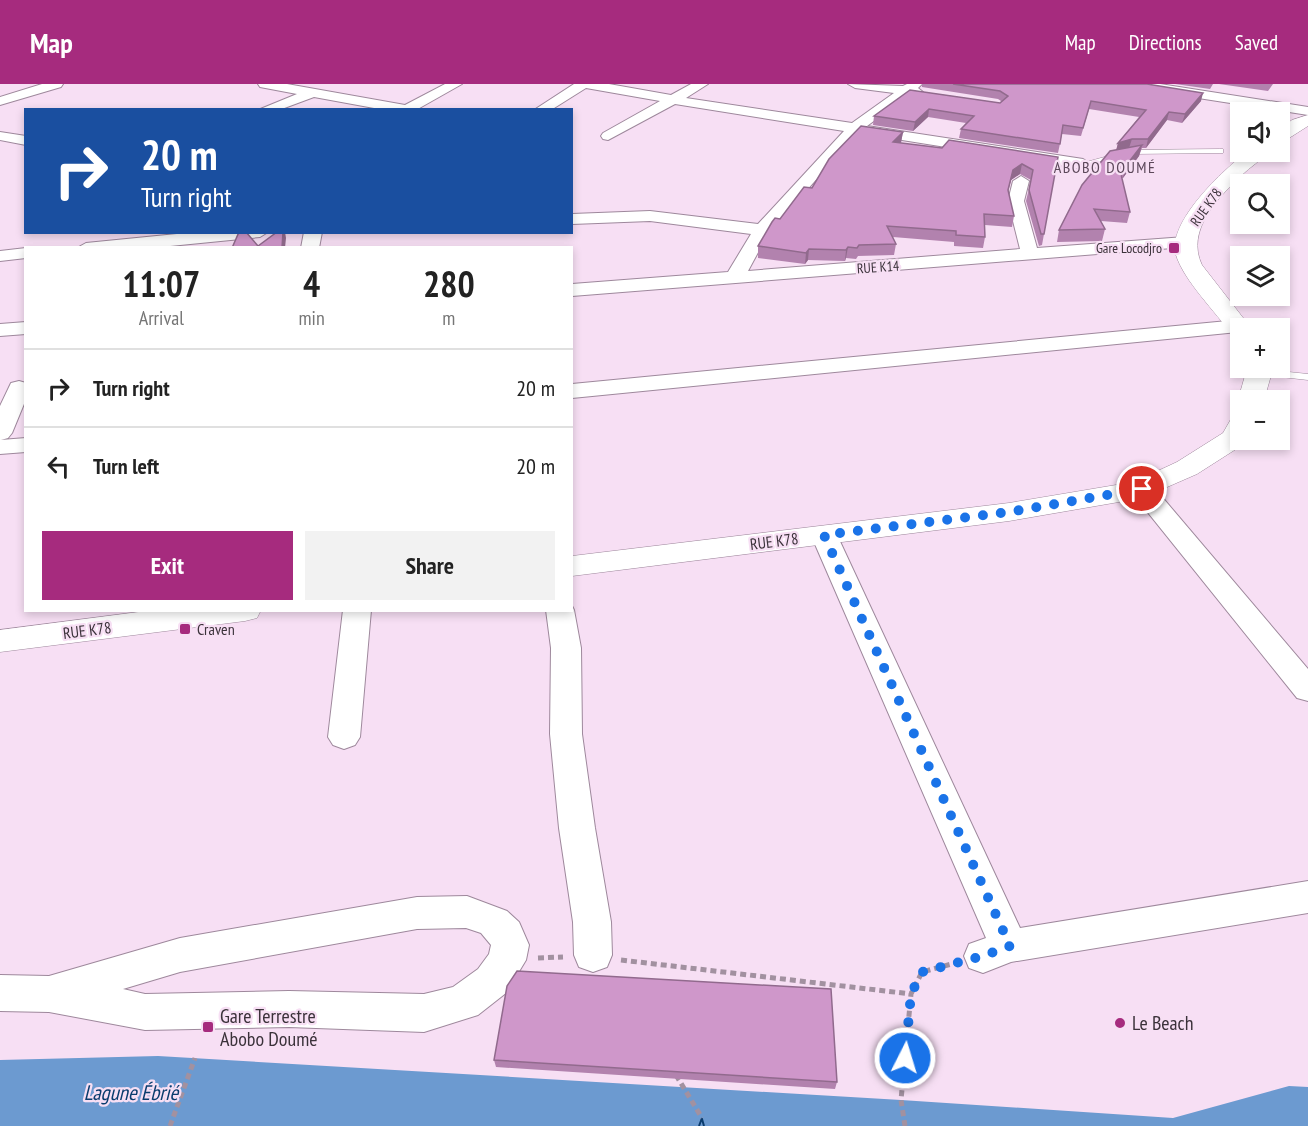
<!DOCTYPE html>
<meta charset="utf-8">
<style>
:root{--surface:#fff;--page:#f2f2f2;--text:#222;--muted:#767676;--line:#e0e0e0;--accent:#a62b7e}
body{margin:0;font-family:"PT Sans Narrow",sans-serif;background:var(--page);color:var(--text);height:100vh;display:flex;flex-direction:column;font-size:22px;white-space:nowrap}
*{box-sizing:border-box;margin:0}
p{font-size:20px;color:var(--muted)}
.icon{flex:none;width:33px;height:33px;fill:none;stroke:currentColor;stroke-width:2;stroke-linecap:round;stroke-linejoin:round}
.map{position:relative;flex:1;overflow:hidden}
.details{position:absolute;left:24px;top:162px;width:549px;height:366px;display:flex;flex-direction:column;background:var(--surface);border-radius:0px;box-shadow:0 3px 9px #0003}
.details>*{flex:none}
.hud{position:absolute;left:24px;top:24px;width:549px;height:126px;border-radius:0px;box-shadow:0 3px 9px #0003;background:#1a4fa0;color:#fff;overflow:hidden}
.tools{position:absolute;left:1230px;top:18px;display:grid;gap:12px}
.tools a{display:grid;place-items:center;width:60px;height:60px;border-radius:0px;background:var(--surface);box-shadow:0 3px 9px #0003;font-size:30px}
.pin{position:absolute;display:grid;place-items:center;width:51px;height:51px;color:#fff;margin:-26px;border:3px solid #fff;border-radius:50%;box-shadow:0 2px 6px #0007}
.me{position:absolute;width:66px;margin:-33px;rotate:5deg;stroke-linejoin:round;filter:drop-shadow(0 0 4px #0008)}
.turn{display:flex;align-items:center;gap:21px;height:126px;padding:0 18px;font-size:27px}
.turn .icon{width:78px;height:78px;stroke-width:2.5}
.turn b{display:block;font-size:42px;line-height:51px}
.eta{display:flex;justify-content:space-evenly;align-items:center;height:102px;text-align:center}
.eta b{font-size:36px;font-weight:600;line-height:42px}
.cta{display:flex;gap:12px;margin-top:auto;padding:12px 18px}
.cta a{flex:1;height:69px;border-radius:0px;background:var(--accent);color:#fff;font-size:24px;font-weight:600;line-height:69px;text-align:center}
.cta a+a{background:var(--page);color:var(--text)}
ul{padding:0;list-style:none}
li{display:flex;align-items:center;gap:18px;height:78px;padding:0 18px;border-top:2px solid var(--line)}
li div{flex:1}
li b{display:block;font-size:22px}
li em{font-style:normal}
header{display:flex;align-items:center;gap:36px;box-sizing:border-box;height:84px;padding:0 30px;background:var(--accent);color:#fff}
header strong{font-size:28px}
nav{display:flex;gap:33px;margin-inline-start:auto;font-size:21px}
.map>svg:first-child{display:block}
</style>
<header>
<strong>Map</strong>
<nav><a>Map</a><a>Directions</a><a>Saved</a></nav>
</header>
<div class="map">
<svg width="1308" height="1042" viewBox="0 0 1308 1042">
<rect width="100%" height="100%" fill="#f7dff4"/>
<!-- water -->
<path fill="#6c9ad0" d="M158,972L901,1016L1173,1034L1289,1002L1308,1003V1042H0V976Z"/>
<g fill="none" stroke-linecap="round" stroke-linejoin="round">
<!-- ferry -->
<path stroke="#0a3c6e" stroke-width="2" stroke-dasharray="10 8" stroke-linecap="butt" d="M702,1035L704,1042
M699,1042L702,1034"/>
<defs>
<path id="service" d="M1220,65H1223V69L1130,70L1083,82L1079,80L1130,66Z
M1259,285L1308,290V296L1255,290L1254,288Z"/>
<path id="minor" d="M42,0H63L61,3L0,21V13Z
M258,0H287L405,21L445,0H462L416,26H385L314,13L279,26H258L297,10L260,3Z
M574,0H609L671,11L691,0H708L686,14L852,39L894,9L855,4L848,0L903,2L907,0H922L918,4L923,8L921,11H909L867,42L1083,75L1091,80L1083,85L858,49L769,148L748,187L1020,165L1008,117L1013,97L1021,92L1029,97L1024,117L1037,164L1185,153L1191,154L1194,158L1191,162L1185,163L572,212V200L728,188L751,150L650,137L572,140V130L650,127L758,140L844,47L675,20L608,56L603,55L601,52L603,49L660,17L586,4L551,26H534Z
M1127,0H1160L1308,23V31L1134,4Z
M0,48L26,52V61L0,56Z
M197,148H268L260,153L150,164H77L86,159Z
M304,148H322L319,164H301Z
M26,164V174L0,177V167Z
M1238,236L1245,238L1248,242L1238,248L572,314V300Z
M26,238V250L0,252V240Z
M19,297L26,299V315L12,349L8,354L1,356L26,354V368L0,370V322L11,299Z
M1142,397L1151,400L1308,585V617L1297,614L1133,410L1129,405L1133,400Z
M824,443L833,445L837,451L1020,844L1308,797V829L1011,878L983,889L969,884L964,872L969,860L986,854L811,451L815,445Z
M572,522L574,526L581,564L582,650L595,744L611,838L612,871L607,883L593,888L579,883L574,871L573,838L559,744L550,650L551,564L546,526H572Z
M343,526H371L360,653L355,661L344,665L333,661L328,653Z
M467,812L507,827L519,838L529,861L526,876L506,909L478,931L424,948L289,943L145,946L49,928L0,927V891L49,892L180,854L417,813ZM466,844L481,849L491,861L489,870L478,885L453,903L424,910L289,907L145,910L123,905L180,888L417,845Z"/>
<path id="tertiary" d="M1308,31V42L1286,56L1280,57V45L1292,36Z
M1247,68H1267C1261,77 1250,83 1243,90C1219,113 1185,146 1202,181L1251,244H1240V253L1232,251C1216,228 1184,197 1176,171C1166,139 1224,85 1247,68Z
M1246,284H1270L1272,288L1264,316H1240V320L1238,316L1246,288Z
M1240,333V356H1247L1244,360L1197,390L1142,414L1009,437L572,492V472L1009,419L1134,398L1177,378L1223,349L1231,335Z
M154,526H261L257,534L245,537L0,568V546Z"/>
</defs>
<!-- service casing -->
<use href="#service" stroke="#9e889c" stroke-width="1"/>
<!-- minor casing -->
<use href="#minor" stroke="#9e889c" stroke-width="2"/>
<!-- tertiary casing -->
<use href="#tertiary" stroke="#9e889c" stroke-width="1"/>
<!-- path -->
<path stroke="#a291a0" stroke-width="5" stroke-dasharray="6 4" stroke-linecap="butt" d="M538,874L563,873
M621,876L911,910
M676,991L702,1034
M170,1042L195,974
M905,1042L901,1016L911,910L922,888L955,879"/>
<!-- service -->
<use href="#service" fill="#fff" fill-rule="evenodd"/>
<!-- minor -->
<use href="#minor" fill="#fff" fill-rule="evenodd"/>
<!-- tertiary -->
<use href="#tertiary" fill="#fff" fill-rule="evenodd"/>
</g>
<!-- wall -->
<path fill="#b282ae" d="M922,0H1147L1201,17L1182,39L1167,36L1146,64H1142L1139,72L1123,94H1121L1130,128L1127,139L1101,137L1105,145L1102,157L1057,158L1059,146L1116,66L1118,59L1139,33L1089,25L1081,52L1062,50L1058,69L959,54L961,45L966,39L928,33L913,47L873,41L874,32L910,6L1000,19L1001,17L998,15L922,3Z
M1175,0H1213L1210,5Z
M1219,0H1273L1268,7Z
M903,48L901,59L942,64L1058,73L1042,161L1039,162L1026,117L1031,96L1020,90L1011,96L1008,107L1014,132L1012,143L985,141V153L983,164L954,162V158L893,153L896,160L894,171L858,172L856,175L846,174L845,177L808,176L805,180L758,174V162L780,135L812,104Z
M494,976L837,998L835,1005L496,983Z"/>
<!-- shaded-wall -->
<path fill="#916a8d" d="M1203,9L1201,17L1182,39L1185,30Z
M929,25L928,33L913,47L915,38Z
M1169,28L1167,36L1146,64L1148,55Z
M903,48L901,58L891,68L893,58Z
M1132,55L1129,64L1116,68L1118,59Z
M1142,61L1139,72L1123,94L1125,83Z
M1022,80L1020,90L1011,96L1006,116L1013,86Z
M283,148H285L286,154L285,164H282Z
M848,163L846,174L845,177L846,166Z
M809,165L808,176L805,180L806,169Z"/>
<!-- building -->
<path fill="#cf97ca" stroke="#916a8d" stroke-width="1.5" d="M953,0H1147L1203,9L1185,30L1169,28L1148,55H1132L1118,59L1146,26L1091,17L1083,44L1063,41L1060,60L961,45L974,32L929,25L915,38L874,32L910,6L1000,19L1008,12L1000,7Z
M861,42L903,48L893,58L942,64L949,56L1058,73L1044,150H1041L1029,106L1033,86L1022,80L1013,86L1008,106L1014,132L984,130L985,153L956,151V147L887,142L896,160L859,161L857,164L848,163L846,166L809,165L806,169L758,162L772,138L775,134L780,135L804,103L812,104L829,75Z
M1142,61L1125,83L1119,82L1130,128L1094,125L1105,145L1059,146L1082,101L1110,67Z
M239,148H246L258,162L277,148H283L282,164H232Z
M517,887L831,905L837,998L494,976L507,902Z"/>
<g fill="none" stroke-linecap="round" stroke-linejoin="round">
<!-- route -->
<path stroke="#1a73e8" stroke-width="10" stroke-dasharray="0 18" d="M905,974L911,910L922,888L983,872L1010,862L824,451L1009,428L1142,405"/>
</g>
<!-- markers -->
<g fill="#a62b7e" stroke="#f7dff4" stroke-width="2">
<rect x="1168" y="158" width="12" height="12" rx="3"/>
<rect x="179" y="539" width="12" height="12" rx="3"/>
<circle cx="1120" cy="939" r="6"/>
<rect x="202" y="937" width="12" height="12" rx="3"/>
</g>
<g text-anchor="middle" dominant-baseline="central" stroke-width="4.5" stroke-linejoin="round" paint-order="stroke">
<!-- far-street labels -->
<g font-size="14" fill="#3b323a" stroke="#f7dff4">
<text transform="translate(1206 123) rotate(-54)">RUE K78</text>
<text transform="translate(878 183) rotate(-4)">RUE K14</text>
</g>
<!-- far-poi labels -->
<g font-size="14" fill="#3b323a" stroke="#f7dff4" text-anchor="end">
<text x="1162" y="164">Gare Locodjro</text>
</g>
<!-- far-quarter labels -->
<g font-size="16" letter-spacing="1.5" fill="#5c485a" stroke="#f7dff4">
<text x="1105" y="83">ABOBO DOUMÉ</text>
</g>
<!-- street labels -->
<g font-size="16" fill="#3b323a" stroke="#f7dff4">
<text transform="translate(774 457) rotate(-7)">RUE K78</text>
<text transform="translate(87 546) rotate(-7)">RUE K78</text>
</g>
<!-- poi labels -->
<g font-size="16" fill="#3b323a" stroke="#f7dff4" text-anchor="start">
<text x="197" y="545">Craven</text>
</g>
<!-- near-poi labels -->
<g font-size="20" fill="#3b323a" stroke="#f7dff4" text-anchor="start">
<text x="220" y="932">Gare Terrestre<tspan x="220" dy="23">Abobo Doumé</tspan></text>
<text x="1132" y="939">Le Beach</text>
</g>
<!-- near-water labels -->
<g font-size="21" font-style="italic" fill="#0a3c6e" stroke="#f7dff4">
<text x="131" y="1008">Lagune Ébrié</text>
</g>
</g>
</svg>
<div class="tools">
<a><svg class="icon" aria-label="sound" viewBox="0 0 24 24"><path d="M4 9h4l5-4v14l-5-4H4zM17 9q2 3 0 6"/></svg></a>
<a><svg class="icon" aria-label="search" viewBox="0 0 24 24"><circle cx="10" cy="10" r="6"/><path d="M15 15l6 6"/></svg></a>
<a><svg class="icon" aria-label="layers" viewBox="0 0 24 24"><path d="M12 4l9 5-9 5-9-5zM3 14l9 5 9-5"/></svg></a>
<a>+</a>
<a>−</a>
</div>
<div class="pin" style="left:1142px;top:405px;background:#d93025"><svg class="icon" aria-label="arrive" viewBox="0 0 24 24"><path d="M6 21V4h12l-3 4 3 4H6"/></svg></div>
<svg class="me" style="left:905px;top:974px" viewBox="-20 -20 40 40"><circle r="17" fill="#1a73e8" stroke="#fff" stroke-width="3"/><path d="M0-11L8 9 0 5-8 9z" fill="#fff"/></svg>
<div class="hud">
<div class="turn"><svg class="icon" aria-label="right" viewBox="0 0 24 24"><path d="M7 20v-9h11M14 6l5 5-5 5"/></svg><div><b>20 m</b>Turn right</div></div>
</div>
<section class="details">
<div class="eta">
<div><b>11:07</b><p>Arrival</p></div>
<div><b>4</b><p>min</p></div>
<div><b>280</b><p>m</p></div>
</div>
<ul>
<li><svg class="icon" aria-label="right" viewBox="0 0 24 24"><path d="M7 20v-9h11M14 6l5 5-5 5"/></svg><div><b>Turn right</b></div><em>20 m</em></li>
<li><svg class="icon" aria-label="left" viewBox="0 0 24 24"><path d="M17 20v-9H6M10 6l-5 5 5 5"/></svg><div><b>Turn left</b></div><em>20 m</em></li>
</ul>
<div class="cta"><a>Exit</a><a>Share</a></div>
</section>
</div>
